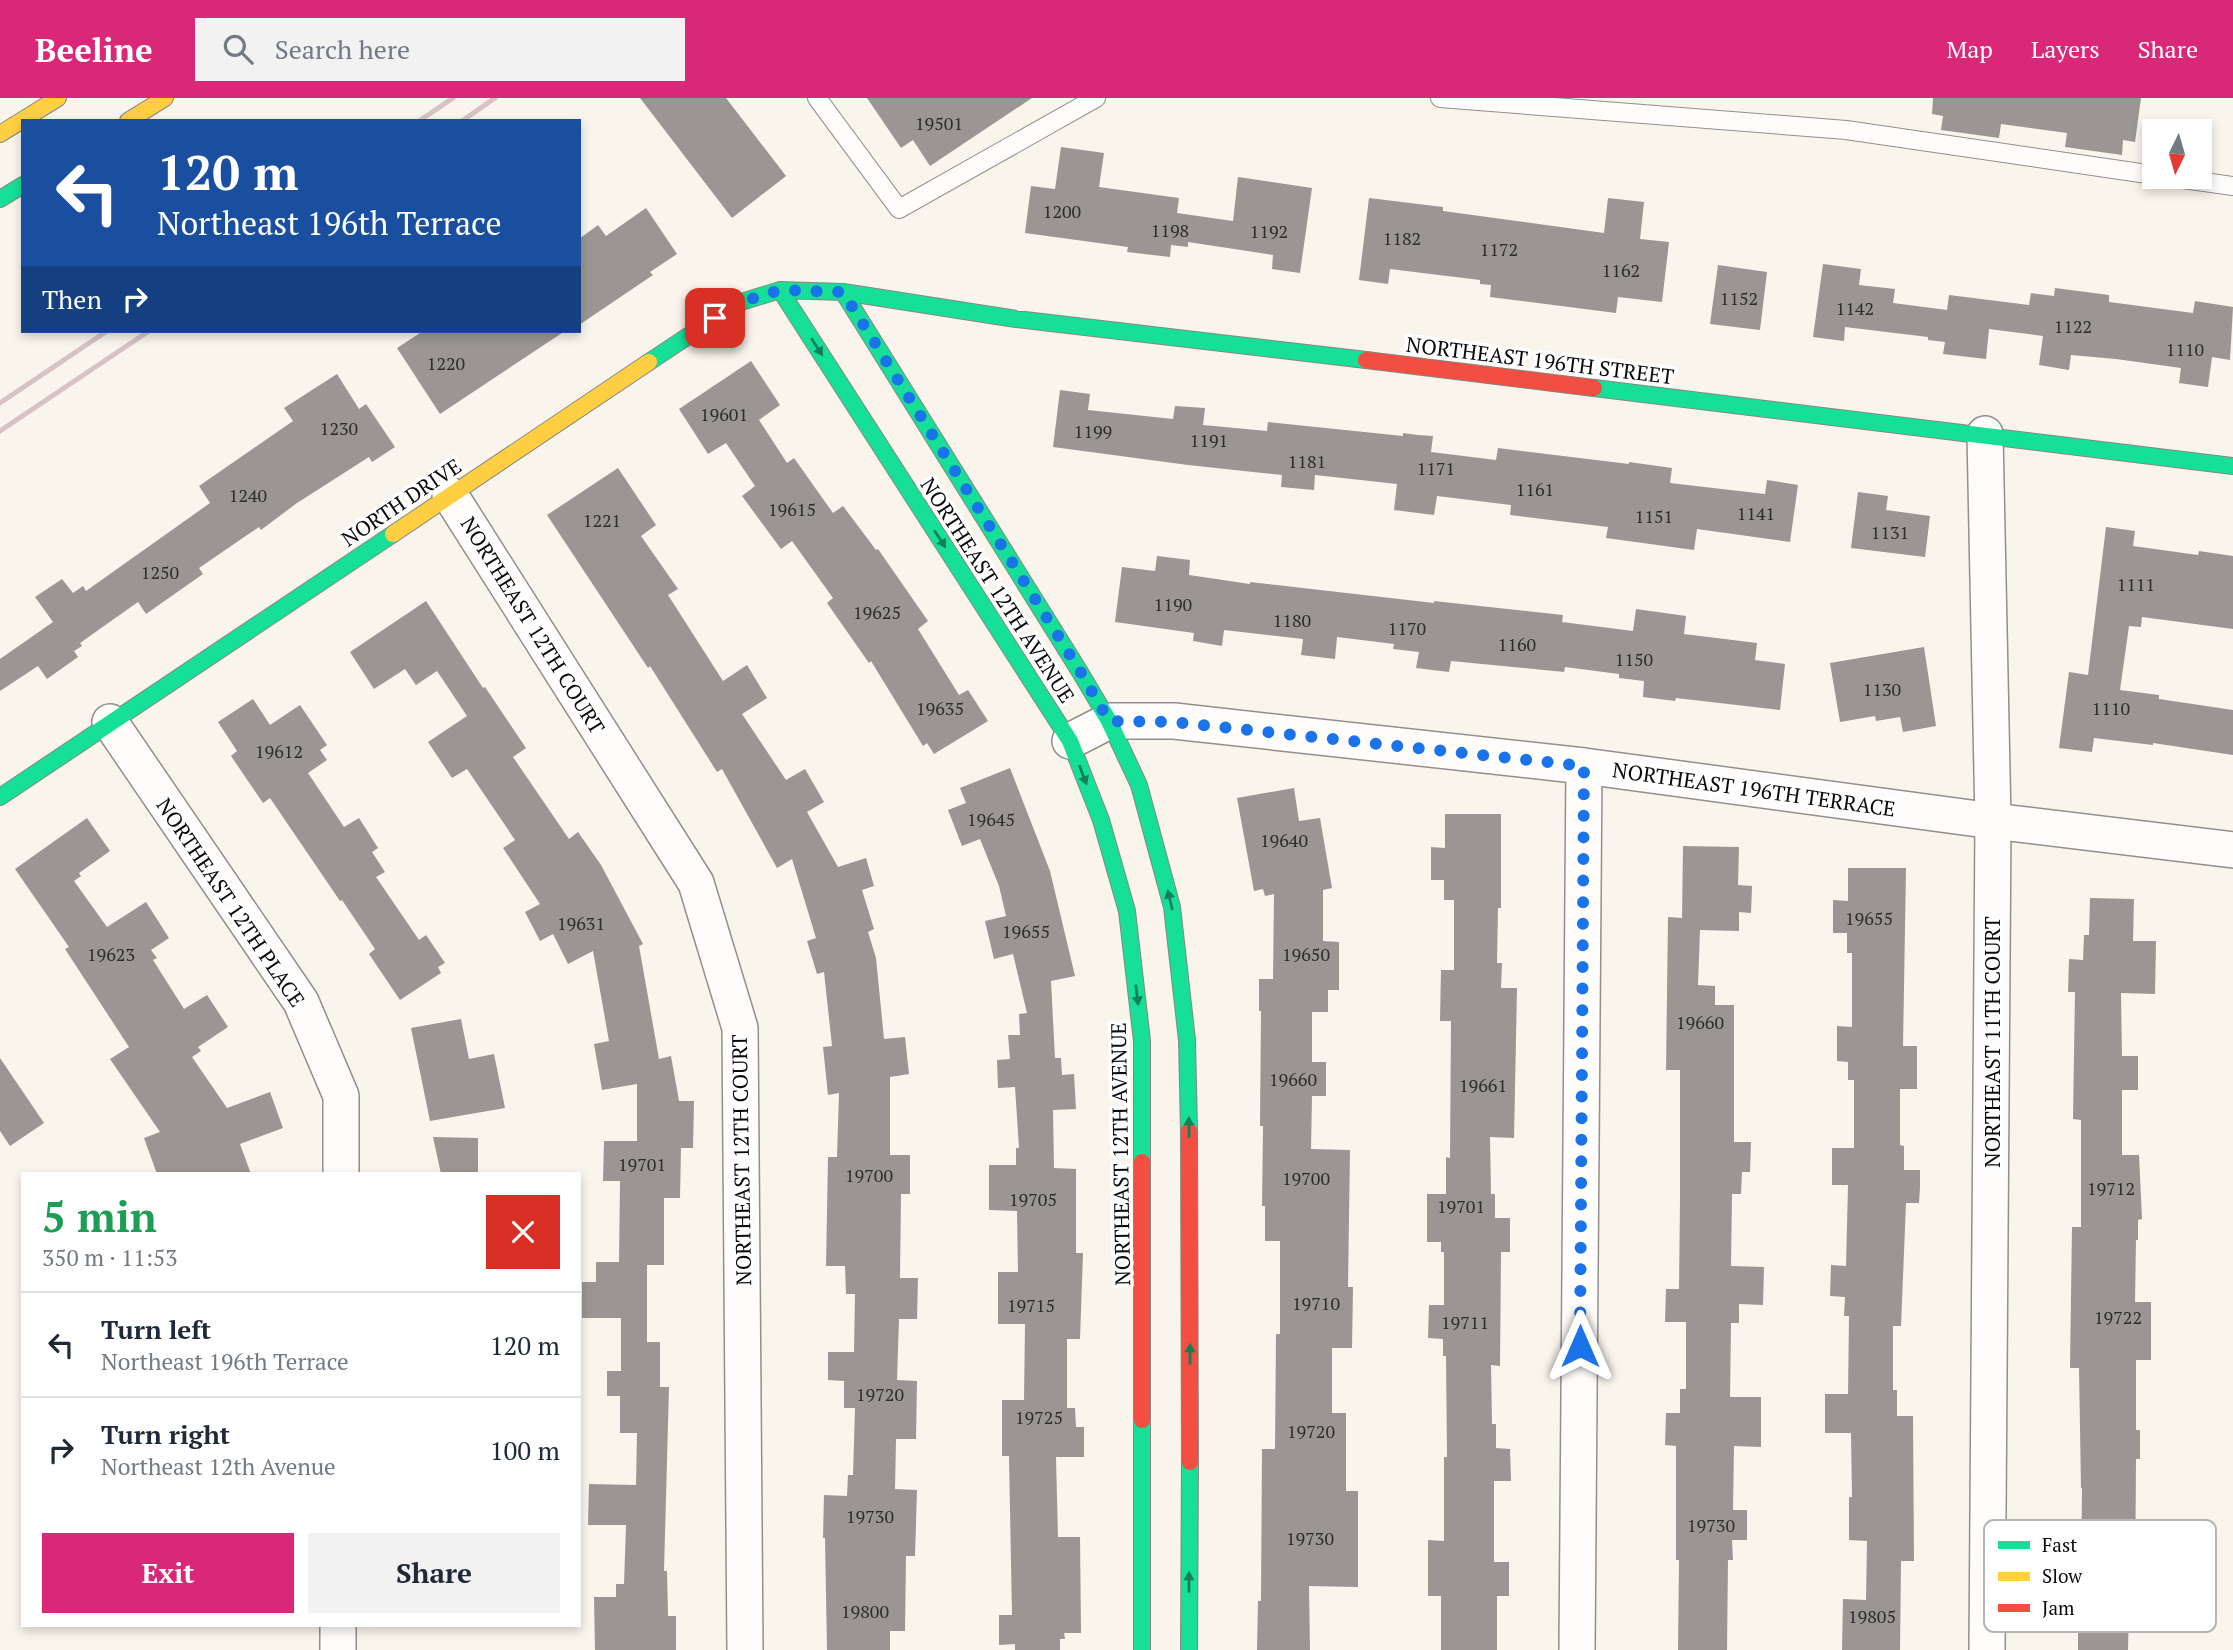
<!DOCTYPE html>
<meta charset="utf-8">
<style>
:root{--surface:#fff;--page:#f2f2f3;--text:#1f2937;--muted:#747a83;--line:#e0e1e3;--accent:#db2777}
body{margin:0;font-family:"PT Serif",serif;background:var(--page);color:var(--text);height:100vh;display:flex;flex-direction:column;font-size:26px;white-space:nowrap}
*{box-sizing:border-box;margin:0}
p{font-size:23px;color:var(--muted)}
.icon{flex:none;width:38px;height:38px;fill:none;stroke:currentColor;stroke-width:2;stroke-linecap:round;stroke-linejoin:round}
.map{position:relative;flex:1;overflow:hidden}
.drawer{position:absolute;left:21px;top:1074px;width:560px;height:455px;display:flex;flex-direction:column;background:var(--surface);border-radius:0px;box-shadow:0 4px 10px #0003}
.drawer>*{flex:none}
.banner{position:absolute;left:21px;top:21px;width:560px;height:214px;border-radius:0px;box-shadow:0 4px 10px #0003;background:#1a4fa0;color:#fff;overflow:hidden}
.needle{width:46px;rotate:185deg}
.tools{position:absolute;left:2142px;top:21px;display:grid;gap:14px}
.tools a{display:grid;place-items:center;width:70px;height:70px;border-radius:0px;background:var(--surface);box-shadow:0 4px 10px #0003;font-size:35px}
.pin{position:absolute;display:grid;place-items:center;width:60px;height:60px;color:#fff;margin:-30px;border-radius:14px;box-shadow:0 4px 10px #0006}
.me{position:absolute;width:77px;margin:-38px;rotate:0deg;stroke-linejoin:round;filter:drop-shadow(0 0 5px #0008)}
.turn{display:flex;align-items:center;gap:24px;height:147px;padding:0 21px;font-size:32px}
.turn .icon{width:91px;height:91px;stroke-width:2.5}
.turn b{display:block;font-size:49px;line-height:60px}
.then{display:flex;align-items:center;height:66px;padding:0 21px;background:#0003;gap:14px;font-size:26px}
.round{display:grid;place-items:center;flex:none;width:74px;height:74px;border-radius:0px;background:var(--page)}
.headline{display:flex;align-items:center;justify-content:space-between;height:119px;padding:0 21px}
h1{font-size:42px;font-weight:800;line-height:52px;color:#1e9e55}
.primary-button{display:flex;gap:14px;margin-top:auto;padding:14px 21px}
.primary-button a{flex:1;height:80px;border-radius:0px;background:var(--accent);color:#fff;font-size:28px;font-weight:800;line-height:80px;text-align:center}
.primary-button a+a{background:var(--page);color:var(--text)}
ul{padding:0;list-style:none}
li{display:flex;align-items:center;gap:21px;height:105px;padding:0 21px;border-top:2px solid var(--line)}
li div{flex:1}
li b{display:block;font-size:26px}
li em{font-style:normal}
header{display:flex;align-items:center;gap:42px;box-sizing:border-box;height:98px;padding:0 35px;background:var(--accent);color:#fff}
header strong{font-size:33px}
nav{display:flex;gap:38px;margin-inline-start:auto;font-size:24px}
.search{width:490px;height:63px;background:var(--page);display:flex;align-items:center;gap:18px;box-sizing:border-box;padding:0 24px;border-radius:0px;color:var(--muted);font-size:26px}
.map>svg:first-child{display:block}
</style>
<header>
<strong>Beeline</strong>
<div class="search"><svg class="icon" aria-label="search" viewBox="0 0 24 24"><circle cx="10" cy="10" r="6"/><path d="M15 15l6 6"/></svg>Search here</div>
<nav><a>Map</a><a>Layers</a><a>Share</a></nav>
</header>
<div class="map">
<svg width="2233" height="1552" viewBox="0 0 2233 1552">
<rect width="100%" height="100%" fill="#f9f4ec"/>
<!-- building -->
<path fill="#9b9693" d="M640,0H726L786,78L732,120Z
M867,0H1032L930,68L913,42L901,50Z
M1933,0H2141L2135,44L2123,42L2122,57L2065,49L2067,35L2001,26L1999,40L1941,32L1943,18L1932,16Z
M1061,49L1104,55L1099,89L1179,100L1177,115L1233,123L1238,79L1312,90L1300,175L1272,171L1273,157L1188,144V149L1171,147L1170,159L1127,154L1128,149L1025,135L1031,88L1055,91Z
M1369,100L1443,109V113L1604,135L1608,100L1644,104L1640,141L1669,144L1662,204L1618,199L1616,215L1490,199L1491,187L1480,186V182L1390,171L1388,186L1359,182Z
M646,110L677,156L650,174L653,177L579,227V141L598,127L606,138Z
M1823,166L1861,171L1859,187L1895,191L1893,205L1947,212L1949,197L2029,207L2031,195L2054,198L2055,190L2109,197V204L2193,215L2195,203L2233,209L2230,262L2212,259L2208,289L2179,285L2181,270L2116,261L2071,257L2069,272L2039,267L2043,238L1989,231L1986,261L1943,256L1945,244L1928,242V239L1845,229L1844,243L1813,239Z
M1718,167L1767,174L1760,232L1710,226Z
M423,233H565L440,316L397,250Z
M751,263L780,307L759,322L787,365L794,360L833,415L843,408L876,452L878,451L928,523L918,531L959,597L968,592L988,623L934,656L927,645L923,648L871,563L869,565L827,505L833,500L792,443L781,451L742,398L755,388L726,345L708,356L679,311Z
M337,276L359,311L366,306L395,349L372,364L369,359L297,405L261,432L259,429L199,470L203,476L146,516L138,504L80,545L82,548L74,553L78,559L47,581L38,568L0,593V561L53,524L35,499L62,481L73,495L83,488L86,493L210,405L199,388L293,323L284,310Z
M1060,292L1090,296L1088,312L1173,321L1175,308L1205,310L1203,327L1267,333L1268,324L1403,338V335L1418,337L1433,338L1431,354L1496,362L1498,350L1629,366V364L1672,370L1670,385L1765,396L1767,382L1798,387L1790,444L1697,431L1694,452L1606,440L1608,429L1510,417L1511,407L1437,398L1434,417L1394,412L1397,386L1315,377L1314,392L1281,389L1282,377L1188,367L1053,349Z
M618,370L656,427L641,438L678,491L668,497L723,583L747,567L767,600L742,616L786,682L805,671L824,704L807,714L838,769L866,760L874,788L862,792L874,831L868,834L876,860L884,941L905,939L909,976L890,979V1057H910V1096H901L900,1180H918L917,1221H899L897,1282L917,1283L916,1341H896L895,1391L917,1392L915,1458H906L905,1533H890V1552H827L825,1440H823L824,1397L847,1398L848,1377H853L855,1310H844V1283L828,1282V1254H854L855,1196H846L845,1168H826L828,1059H837L839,995L828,997L823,949L832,948L824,874L817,876L807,843L816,840L792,761L777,770L722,671L717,674L650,568L648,570L547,417Z
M1858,394L1888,398L1886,412L1930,418L1925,459L1851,450Z
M2106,429L2135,433L2133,448L2198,457L2199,453L2233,458V531L2142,519L2141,529L2129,528L2120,592L2159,597V601L2233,612V657L2153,645V647L2094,640L2092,654L2059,650L2069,574L2088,577Z
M1157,458L1190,462L1189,477L1250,486V484L1434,505V503L1563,517L1562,524L1633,533L1636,511L1686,518L1684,536L1757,545L1755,562L1785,566L1780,612L1676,600L1675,603L1643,599L1644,583L1619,580V576L1565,569L1564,574L1451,563L1449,574L1416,570L1419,554L1393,551L1394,546L1337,539L1335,561L1301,557L1303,541L1224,532L1222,548L1193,543L1194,535L1115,524L1122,469L1155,473Z
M426,503L483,590L485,589L526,650L513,659L569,741L578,734L601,767L643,846L639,848L659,961L671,958L679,1003H694L693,1050H681L680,1100H664V1167H647V1244H660V1289H669L664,1473H667L668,1518H676V1552H595L594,1499H616V1486H624L626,1427H588L589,1386L636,1387L637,1335H620V1298H607V1273H621V1220H582V1184H596V1164H619L620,1083H603L604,1043H637V986L602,992L594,946L609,943L593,853L568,866L553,836L540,843L525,814L540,806L503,750L515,742L467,671L452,680L428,644L467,618L437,573L416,587L405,571L374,591L350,554Z
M1924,549L1936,628L1903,634L1900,619L1876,623L1875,618L1840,624L1830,565Z
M253,601L270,627L300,607L327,647L320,652L327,662L308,675L344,729L359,720L378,750L372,754L385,774L376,779L419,842L426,837L445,865L438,869L441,875L400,902L369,856L375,851L342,802L340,803L270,700L263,705L231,658L237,653L218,624Z
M1010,670L1050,773L1075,878L1051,883L1055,960H1061L1062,977L1074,976L1076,1011L1053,1012L1054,1070L1076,1071V1155H1083L1080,1241H1067V1310H1075L1076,1329H1084V1359H1056L1058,1439H1080L1081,1535H1064L1065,1541H1060V1552H1015V1546L999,1547V1517H1012L1009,1358H1002V1302H1024L1025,1226H998V1174H1018L1017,1113L989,1112V1067H1016V1050H1019L1015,989L998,990L997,962L1010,961L1008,937H1020L1019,916L1027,915L1013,856L994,861L985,823L1006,818L999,788L980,741L962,748L948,712L966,705L960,690Z
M1294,690L1299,723L1320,720L1332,790L1323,792V843L1339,844V892H1328V914H1312V964H1326V998H1312L1311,1051L1350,1052L1348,1189H1353L1352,1250H1332V1315H1346V1393H1358V1489L1309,1488L1310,1552H1257L1258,1503H1261L1262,1351H1275L1276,1236H1280V1143H1265V1108H1262L1263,1028H1260L1261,913H1259V881H1273L1274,796L1265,798L1263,791L1254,793L1237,700Z
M1445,716H1501V810H1498L1497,865H1502L1501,890H1517L1514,1040L1490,1039L1491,1096H1495V1120H1510V1154H1501L1500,1268L1491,1267L1492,1326H1496V1350L1510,1351L1511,1383H1494V1464H1509V1498H1497V1552H1441V1498H1428V1442L1444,1443V1359H1447L1446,1258H1443V1241L1428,1240L1429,1207H1444V1154H1441V1144H1427V1096H1446V1059L1450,1060L1451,923H1440L1441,872H1454V802H1444V782H1431V749L1445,750Z
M87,720L110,753L79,775L81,778L74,783L107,829L146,804L169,840L151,852L157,860L153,862L184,911L207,897L228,929L198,949L201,953L192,959L227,1010L270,994L283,1030L240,1046L251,1076H157L144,1040L160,1034L110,961L129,949L65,851L69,849L15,771Z
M1683,748L1739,749L1738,787L1752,788L1751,815L1739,814V833L1700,832L1698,887L1715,888V907H1734V1044H1751L1750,1074H1742L1741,1096H1732L1731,1168L1764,1169L1763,1207L1739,1206V1225H1731L1730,1299H1761V1349L1734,1348L1733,1412H1747V1442H1732L1733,1462H1728L1727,1552H1678L1679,1462H1676V1348L1665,1347L1666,1315H1680V1291H1686V1224H1665L1666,1191H1679L1680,1103V972H1666L1668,819L1682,820Z
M1848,770H1906L1903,948H1917V991H1900V1047L1904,1048V1072H1920V1089L1919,1105H1906L1901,1228H1893V1292H1897V1318H1913L1914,1463H1901L1900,1552H1842L1843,1501L1866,1502L1867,1443L1849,1442V1399H1852L1851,1335H1825V1296H1848L1849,1218H1844L1845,1199L1830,1198L1831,1167L1846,1168L1848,1087H1832V1050H1854V982H1848V964L1837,963V928L1852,929V855H1847V835H1833V802L1848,803Z
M2090,800L2134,801L2133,843H2156L2155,896L2121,895L2122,958H2138V992H2122V1057H2139L2142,1121L2138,1122V1142H2136L2135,1204H2151V1262H2136V1332H2140V1361H2136L2135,1510H2129L2128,1552H2078V1509H2065L2066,1476L2081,1477L2082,1390H2081L2079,1270H2070L2072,1129H2081V1022L2073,1021L2075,894H2068L2069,861L2083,862L2084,837H2089Z
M461,921L469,961L494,956L505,1010L430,1023L411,930Z
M0,960L44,1025L10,1048L0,1033Z
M433,1039L478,1040V1076H441Z"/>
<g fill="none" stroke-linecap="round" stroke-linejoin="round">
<defs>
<path id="lane" d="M817,0L899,111L1096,0
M1440,0L1846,32L2154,77
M2169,79L2233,88"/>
<path id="street" d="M1985,336L1993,723L1987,1552
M450,397L696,785L740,930L745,1552
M110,624L301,904L341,998V1076
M1070,643L1109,623H1174L1584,668L1993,723L2233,752
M338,1552V1528
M1577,1552L1584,668"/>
<path id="fast" d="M0,101L23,87
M780,192L1070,643L1101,722L1127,813L1142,943V1064
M843,194L1080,574L1109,623L1139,687L1172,809L1187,942L1189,1033
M649,264L738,205L780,192L843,194L1016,221L1366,262
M1594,290L2233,368
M0,699L393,436
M1142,1322V1552
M1189,1552L1190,1364"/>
<path id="slow" d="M128,23L165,0
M0,36L58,0
M393,436L649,264"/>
<path id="jam" d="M1366,262L1594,290
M1189,1033L1190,1364
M1142,1064V1322"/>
</defs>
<!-- lane casing -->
<use href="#lane" stroke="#928f8c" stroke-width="20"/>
<!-- street casing -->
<use href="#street" stroke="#928f8c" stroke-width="38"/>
<!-- fast casing -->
<use href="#fast" stroke="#888682" stroke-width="18"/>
<!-- slow casing -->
<use href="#slow" stroke="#888682" stroke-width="18"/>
<!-- jam casing -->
<use href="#jam" stroke="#888682" stroke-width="18"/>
<!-- lane -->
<use href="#lane" stroke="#fefdfc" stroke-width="18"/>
<!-- street -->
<use href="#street" stroke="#fefdfc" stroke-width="35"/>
<!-- fast -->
<use href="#fast" stroke="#16e098" stroke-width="16"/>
<!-- slow -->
<use href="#slow" stroke="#ffcf43" stroke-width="16"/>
<!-- jam -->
<use href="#jam" stroke="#f24e42" stroke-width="16"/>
<!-- rail -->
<path stroke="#d7c2c6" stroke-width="5" d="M419,23L453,0
M462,23L495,0
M0,305L107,233
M0,333L149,233"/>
</g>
<!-- one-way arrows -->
<defs><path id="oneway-solid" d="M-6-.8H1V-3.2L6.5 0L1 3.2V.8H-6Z" transform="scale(1.75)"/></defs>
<g fill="#118058">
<use href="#oneway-solid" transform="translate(817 249) rotate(57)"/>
<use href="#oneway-solid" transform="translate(940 441) rotate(57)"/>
<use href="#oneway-solid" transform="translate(1083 677) rotate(69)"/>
<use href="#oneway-solid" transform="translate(1170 802) rotate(-103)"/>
<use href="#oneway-solid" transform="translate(1137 897) rotate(83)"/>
<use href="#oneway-solid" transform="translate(1189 1029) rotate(-91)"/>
<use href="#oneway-solid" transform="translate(1190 1256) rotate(-90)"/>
<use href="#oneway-solid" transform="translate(1189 1484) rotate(-90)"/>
</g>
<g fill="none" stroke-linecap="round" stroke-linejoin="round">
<!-- route -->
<path stroke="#1a73e8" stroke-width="12" stroke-dasharray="0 21.6" d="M715,220L738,205L780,192L843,194L1080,573L1109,623L1174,624L1584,668L1580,1248"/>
</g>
<g text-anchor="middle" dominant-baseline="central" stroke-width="7" stroke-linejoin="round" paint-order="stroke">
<!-- number labels -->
<g font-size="18" fill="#2e2d2c">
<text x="939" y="25">19501</text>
<text x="1062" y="113">1200</text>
<text x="1170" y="132">1198</text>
<text x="1269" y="133">1192</text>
<text x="1402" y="140">1182</text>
<text x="1499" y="151">1172</text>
<text x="1621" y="172">1162</text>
<text x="1739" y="200">1152</text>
<text x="1855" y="210">1142</text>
<text x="2073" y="228">1122</text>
<text x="2185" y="251">1110</text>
<text x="446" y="265">1220</text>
<text x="724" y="316">19601</text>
<text x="339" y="330">1230</text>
<text x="1093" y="333">1199</text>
<text x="1209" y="342">1191</text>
<text x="1307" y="363">1181</text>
<text x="1436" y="370">1171</text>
<text x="1535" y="391">1161</text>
<text x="248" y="397">1240</text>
<text x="792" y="411">19615</text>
<text x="1756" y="415">1141</text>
<text x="1654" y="418">1151</text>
<text x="602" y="422">1221</text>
<text x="1890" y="434">1131</text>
<text x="160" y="474">1250</text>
<text x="2136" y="486">1111</text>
<text x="1173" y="506">1190</text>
<text x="877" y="514">19625</text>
<text x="1292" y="522">1180</text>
<text x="1407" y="530">1170</text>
<text x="1517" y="546">1160</text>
<text x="1634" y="561">1150</text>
<text x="1882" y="591">1130</text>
<text x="940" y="610">19635</text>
<text x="2111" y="610">1110</text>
<text x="279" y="653">19612</text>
<text x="991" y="721">19645</text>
<text x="1284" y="742">19640</text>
<text x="1869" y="820">19655</text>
<text x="581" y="825">19631</text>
<text x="1026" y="833">19655</text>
<text x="111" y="856">19623</text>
<text x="1306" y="856">19650</text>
<text x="1700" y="924">19660</text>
<text x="1293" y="981">19660</text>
<text x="1483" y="987">19661</text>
<text x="642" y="1066">19701</text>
<text x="869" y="1077">19700</text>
<text x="1306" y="1080">19700</text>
<text x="2111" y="1090">19712</text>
<text x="1033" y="1101">19705</text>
<text x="1461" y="1108">19701</text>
<text x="1316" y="1205">19710</text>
<text x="1031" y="1207">19715</text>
<text x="2118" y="1219">19722</text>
<text x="1465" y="1224">19711</text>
<text x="880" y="1296">19720</text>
<text x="1039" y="1319">19725</text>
<text x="1311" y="1333">19720</text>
<text x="870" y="1418">19730</text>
<text x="1711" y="1427">19730</text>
<text x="1310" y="1440">19730</text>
<text x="865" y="1513">19800</text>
<text x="1872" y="1518">19805</text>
</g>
<!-- street labels -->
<g font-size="21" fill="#0a0a0a" stroke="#fff">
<text transform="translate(1540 262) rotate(7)">NORTHEAST 196TH STREET</text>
<text transform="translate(401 404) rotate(-34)">NORTH DRIVE</text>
<text transform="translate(998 492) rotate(57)">NORTHEAST 12TH AVENUE</text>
<text transform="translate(533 527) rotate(58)">NORTHEAST 12TH COURT</text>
<text transform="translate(1754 691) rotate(8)">NORTHEAST 196TH TERRACE</text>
<text transform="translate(231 804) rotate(56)">NORTHEAST 12TH PLACE</text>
<text transform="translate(1992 944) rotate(-90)">NORTHEAST 11TH COURT</text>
<text transform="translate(1120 1056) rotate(-91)">NORTHEAST 12TH AVENUE</text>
<text transform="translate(741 1062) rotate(-91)">NORTHEAST 12TH COURT</text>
</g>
</g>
<!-- legend -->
<rect x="1984" y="1422" width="232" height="112" rx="10" fill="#fff" stroke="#b6b6b6" stroke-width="2"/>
<rect x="1998" y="1443" width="32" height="8" fill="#16e098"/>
<rect x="1998" y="1474" width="32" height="9" fill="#ffcf43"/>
<rect x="1998" y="1506" width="32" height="8" fill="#f24e42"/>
<g font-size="19" fill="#0a0a0a">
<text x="2042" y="1454">Fast</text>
<text x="2042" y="1485">Slow</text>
<text x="2042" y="1517">Jam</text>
</g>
</svg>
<div class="tools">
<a><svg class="needle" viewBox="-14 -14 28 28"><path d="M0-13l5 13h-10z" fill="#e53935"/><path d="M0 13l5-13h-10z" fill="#747a83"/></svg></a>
</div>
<div class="pin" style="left:715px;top:220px;background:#d93025"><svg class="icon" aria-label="arrive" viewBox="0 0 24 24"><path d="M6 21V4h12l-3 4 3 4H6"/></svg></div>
<svg class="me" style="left:1580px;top:1248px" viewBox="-20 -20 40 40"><path d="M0-17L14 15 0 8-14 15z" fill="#1a73e8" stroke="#fff" stroke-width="4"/></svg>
<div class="banner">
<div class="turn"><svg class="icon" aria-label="left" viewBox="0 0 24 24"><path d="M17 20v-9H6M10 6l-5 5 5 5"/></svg><div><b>120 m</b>Northeast 196th Terrace</div></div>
<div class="then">Then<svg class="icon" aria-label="right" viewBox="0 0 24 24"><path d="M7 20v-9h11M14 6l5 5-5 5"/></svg></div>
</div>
<section class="drawer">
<div class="headline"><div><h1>5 min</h1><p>350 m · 11:53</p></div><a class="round" style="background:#d93025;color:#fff"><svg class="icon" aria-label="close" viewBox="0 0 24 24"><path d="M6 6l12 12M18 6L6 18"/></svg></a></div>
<ul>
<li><svg class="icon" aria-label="left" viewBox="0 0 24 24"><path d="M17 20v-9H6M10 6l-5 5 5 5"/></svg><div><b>Turn left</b><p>Northeast 196th Terrace</p></div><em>120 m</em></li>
<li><svg class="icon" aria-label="right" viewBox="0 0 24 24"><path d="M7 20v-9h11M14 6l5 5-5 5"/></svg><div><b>Turn right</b><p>Northeast 12th Avenue</p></div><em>100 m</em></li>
</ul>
<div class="primary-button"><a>Exit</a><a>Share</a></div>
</section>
</div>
